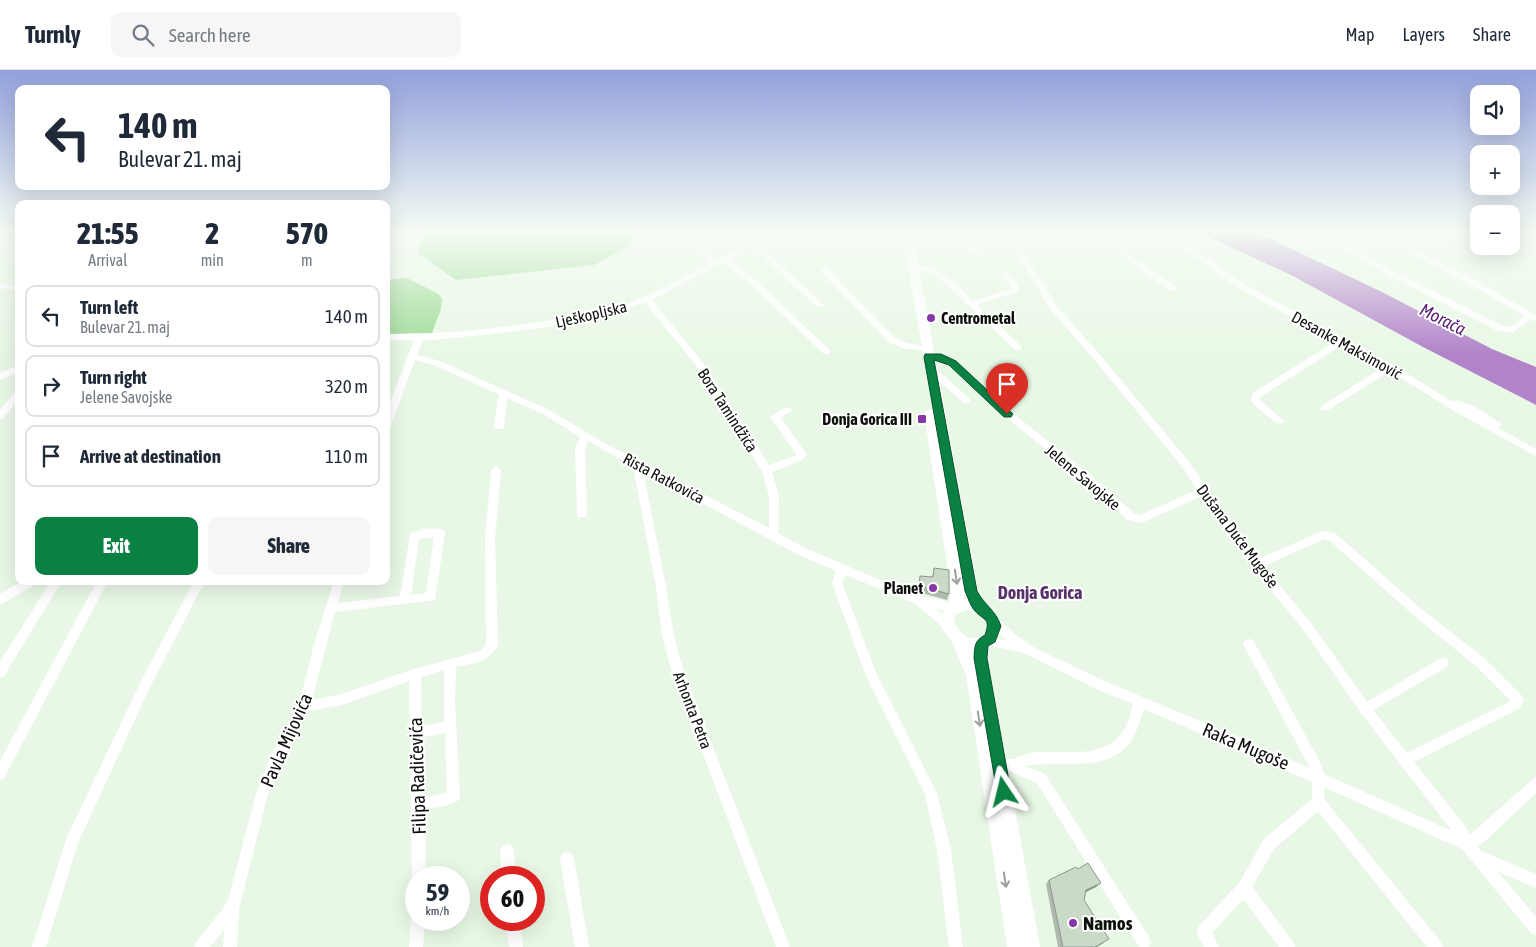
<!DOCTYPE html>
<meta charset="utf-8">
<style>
:root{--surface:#fff;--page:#f6f6f7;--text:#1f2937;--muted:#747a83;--line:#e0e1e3;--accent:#0b8043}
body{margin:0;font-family:"Asap Condensed",sans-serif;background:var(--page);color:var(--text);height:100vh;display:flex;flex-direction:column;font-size:19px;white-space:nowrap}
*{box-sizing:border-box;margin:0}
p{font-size:16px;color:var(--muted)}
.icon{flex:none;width:28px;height:28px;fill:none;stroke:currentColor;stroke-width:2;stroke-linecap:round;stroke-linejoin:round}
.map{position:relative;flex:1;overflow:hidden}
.details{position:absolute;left:15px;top:130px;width:375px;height:385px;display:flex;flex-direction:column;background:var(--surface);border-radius:10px;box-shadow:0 5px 20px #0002}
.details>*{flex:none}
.top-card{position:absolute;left:15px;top:15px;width:375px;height:105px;border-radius:10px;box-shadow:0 5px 20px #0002;background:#fff;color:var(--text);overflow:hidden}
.buttons{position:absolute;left:1470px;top:15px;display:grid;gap:10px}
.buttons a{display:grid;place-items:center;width:50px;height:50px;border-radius:10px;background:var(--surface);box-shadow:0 5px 20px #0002;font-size:25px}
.speed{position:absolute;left:405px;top:796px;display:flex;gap:10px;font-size:25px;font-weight:700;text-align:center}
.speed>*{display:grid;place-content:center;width:65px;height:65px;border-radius:50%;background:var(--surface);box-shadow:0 5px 20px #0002;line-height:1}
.speed small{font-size:12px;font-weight:400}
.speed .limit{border:8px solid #d22;background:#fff;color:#111}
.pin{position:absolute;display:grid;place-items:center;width:42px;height:42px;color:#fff;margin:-51px -21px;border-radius:50% 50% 50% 0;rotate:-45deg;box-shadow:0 0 5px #0007}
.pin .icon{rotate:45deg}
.me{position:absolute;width:55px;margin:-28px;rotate:350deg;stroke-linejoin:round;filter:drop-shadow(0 0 4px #0008)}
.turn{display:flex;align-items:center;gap:18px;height:105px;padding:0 20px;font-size:22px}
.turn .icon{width:65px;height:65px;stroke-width:2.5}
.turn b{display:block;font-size:35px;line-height:42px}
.eta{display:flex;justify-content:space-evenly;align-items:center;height:85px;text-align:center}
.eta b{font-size:30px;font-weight:800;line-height:35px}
.action{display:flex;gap:10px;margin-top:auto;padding:10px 20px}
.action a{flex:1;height:58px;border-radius:10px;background:var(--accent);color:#fff;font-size:20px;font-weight:800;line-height:58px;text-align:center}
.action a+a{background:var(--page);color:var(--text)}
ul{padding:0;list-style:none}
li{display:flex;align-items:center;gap:15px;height:62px;margin:0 10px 8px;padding:0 10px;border:2px solid var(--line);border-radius:10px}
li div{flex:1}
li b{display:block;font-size:19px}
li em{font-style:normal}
header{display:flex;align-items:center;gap:30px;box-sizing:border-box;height:70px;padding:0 25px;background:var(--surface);border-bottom:1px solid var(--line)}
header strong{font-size:24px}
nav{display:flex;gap:28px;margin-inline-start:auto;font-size:18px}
.search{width:350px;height:45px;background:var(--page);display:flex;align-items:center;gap:12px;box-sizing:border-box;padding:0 18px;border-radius:10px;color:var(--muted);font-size:19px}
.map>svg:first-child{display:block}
</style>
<header>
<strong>Turnly</strong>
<div class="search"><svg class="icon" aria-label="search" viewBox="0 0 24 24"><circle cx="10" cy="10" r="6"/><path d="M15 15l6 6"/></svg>Search here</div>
<nav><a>Map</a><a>Layers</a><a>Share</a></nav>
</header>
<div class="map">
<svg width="1536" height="877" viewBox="0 0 1536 877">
<rect width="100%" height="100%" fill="#e9f8e6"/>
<!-- green -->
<path fill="#9fdb97" d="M424,161H639L627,177L594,195L456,210L418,183Z
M407,208L437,223L442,228L441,239L432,263L386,264V210Z"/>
<!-- water -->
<path fill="#b183c9" d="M1196,161H1254L1380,221L1492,279L1536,297V335L1423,277L1291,205Z"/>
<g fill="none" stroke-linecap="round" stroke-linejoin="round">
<!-- minor -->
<path fill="#fff" fill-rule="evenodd" d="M681,161H689L717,189L772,161H781L759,174L824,235L823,237H817L753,177L728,190L750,205L830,280V284H824L744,208L722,193L652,230L704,294L769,395L797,385L770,347L784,338H790L792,340L781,348L807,385L802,390L772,402L779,426L778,463L805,478L918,526L938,529L957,536L958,539L957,542L953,544L935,538L952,552L954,555L952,558L948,560L944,558L914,533L846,505L842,513L877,605L937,723L951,780L963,877H949L937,780L925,724L866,606L832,513L836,501L797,484L643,401L666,517L674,566L683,599L790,877H776L671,599L662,566L656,517L633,396L588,371L585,379L587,444L586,447H578L577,444L575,379L580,367L543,344L507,328L504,357L502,359H496L494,357L498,328L500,325L434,295L415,290L391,356L386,359V343L414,270H386V264C440,264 492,260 545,251C568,248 593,245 616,238C650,227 681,208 712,192ZM645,232L698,298L762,401L769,426V458L604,373L549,340L440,291L417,285L423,270C442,270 461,267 480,265C536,260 593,252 645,232Z
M945,161H953L982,182L978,184H975Z
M1003,161H1010L1057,236L1100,285L1190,393L1233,457L1258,489L1323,461L1336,464L1418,536L1485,589L1522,626L1524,630L1520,638L1414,692L1466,757L1470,765L1532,710L1536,708V723L1483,773L1477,776L1481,781L1536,804V818L1498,802L1536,847V865L1531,863L1462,779L1324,717V729L1441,872L1443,877H1427L1318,741L1274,779L1252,817L1293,872L1295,877H1279L1243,829L1212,863L1219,877H1204L1197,864L1199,856L1239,813L1264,769L1312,729V712L1144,639C1140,650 1137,662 1131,671C1108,705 1058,689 1025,696L1045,704L1149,867L1151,872L1149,877H1139L1037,713L1018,705L1010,701L994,696L992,692L994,688C1001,685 1006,690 1012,689C1020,687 1027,683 1035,682C1062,680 1103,690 1122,663C1128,655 1130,644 1133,634L1103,622L1024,583L982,574L980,571L982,568L986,566L1007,571L989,554L987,551L989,548L993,546L997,548L1017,566L1035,578L1111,614L1227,662L1310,698L1243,574L1245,570L1249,569L1253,570L1319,690L1324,704L1452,761L1361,643L1305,562L1225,463L1202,426L1141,453L1128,450L1076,404L995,338L950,295L940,291L925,289L924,287L928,284L941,285L956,291L1001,334L1082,398L1135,444L1140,445L1197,420L1184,399L1094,289L1051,240ZM1324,469L1329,470L1410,542L1477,597L1511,631L1407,683L1373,640L1447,597L1449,593L1447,589L1443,588L1439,589L1367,632L1313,556L1264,496Z
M1147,161H1154C1148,173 1135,173 1125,182L1176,217V221H1170L1117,182C1125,171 1140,172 1147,161Z
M1159,161H1167L1244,214L1393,295L1451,331C1465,328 1489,345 1500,353L1502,355L1498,358L1536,379V386L1454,341L1390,301L1328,340H1322L1320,338L1322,336L1383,297L1342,275L1260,327V330L1284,351L1282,353H1276L1253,334L1251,330L1253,323L1336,271L1238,218Z
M1314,161H1323L1394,201L1503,256L1510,257L1525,246L1469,214L1369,161H1378L1475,210L1536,245V252L1531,249L1512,263L1498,261L1388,205Z
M911,196C939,193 955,213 973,231L1010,219L1011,216L1001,205L1002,203H1008L1019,216L1017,222L977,235L1021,276V280H1015L941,209L933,203L911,200Z
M821,198H827L895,268L906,273L922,276V280L904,279L889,272L821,202Z
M0,214L19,217V221L0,218Z
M19,295V302L0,310V303Z
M931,300L943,305L970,329L971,331L970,333H964L937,309L927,303Z
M19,320V329L3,348L0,349V340L16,321Z
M496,396L501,400L495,469L498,575C489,593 473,593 456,597L455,632L460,726L459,730L446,736L425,739L426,808H416V814L412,808L409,611L342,635L308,641L281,691L268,724L239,838L237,877H223L224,860L210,877H194L196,872L222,840L228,830L256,724L272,684L299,635L314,574L334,511H344L338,533L400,526L410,464C419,459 433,457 444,460L445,463L435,530L335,542L312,630L342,624L411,600L480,581L486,575L485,469L491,400ZM434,467L426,523L411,525L419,469ZM444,600V652L422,656L421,607ZM445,663L447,723L425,727L423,667Z
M22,511H37L36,514L0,535V524Z
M51,511H62L4,606L0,607V592Z
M97,511H108L4,708L0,710V691Z
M194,511H205L150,617L78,773L46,877H32L67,767L142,609Z
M507,774L512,776L514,781L516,808H502L500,781L502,776Z
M567,782L572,784L574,789L589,877H575L560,789L562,784Z
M416,844V850H425L423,877H409L411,850L413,845Z
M506,850H520L523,877H509Z"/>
<!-- major -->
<path fill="#fff" fill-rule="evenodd" d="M902,161H912L978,521L983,533L994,540L1001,554L999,564L992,576L989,577L988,592L1040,877H1007L966,605L952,572L942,558L940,548L948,535L951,521L924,343L926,340H933ZM965,522L968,529H963ZM966,540C977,541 986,546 987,559C976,577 958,566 954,549L956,544ZM971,580L974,581V587Z"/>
</g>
<!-- wall -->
<path fill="#aebbac" d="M934,498L949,524L947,530L918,522L920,506L932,507Z
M1049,810L1096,817L1086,822L1084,830L1104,873L1097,877H1058L1046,814Z"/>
<!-- shaded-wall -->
<path fill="#8d988c" d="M1101,813L1096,817L1082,824L1086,820Z"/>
<!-- building -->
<path fill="#cad9c8" stroke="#8d988c" d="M934,498L949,500V524L919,516L920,506L933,507Z
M1088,793L1101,813L1086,820L1084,830L1109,869L1095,877H1063L1049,810L1076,797L1078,799Z"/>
<!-- one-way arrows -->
<defs><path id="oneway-shaft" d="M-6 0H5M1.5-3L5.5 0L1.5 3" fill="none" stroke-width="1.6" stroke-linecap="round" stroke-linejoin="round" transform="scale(1.25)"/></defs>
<g stroke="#9ea09d">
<use href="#oneway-shaft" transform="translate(956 507) rotate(81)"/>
<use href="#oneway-shaft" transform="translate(979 649) rotate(81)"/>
<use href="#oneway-shaft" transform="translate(1005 810) rotate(81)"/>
</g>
<!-- sky -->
<linearGradient id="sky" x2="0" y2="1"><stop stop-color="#92a0dc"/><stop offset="0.57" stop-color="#f5fcf4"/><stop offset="1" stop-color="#f5fcf4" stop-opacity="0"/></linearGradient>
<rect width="1536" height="284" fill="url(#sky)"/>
<!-- route -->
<path fill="#0b8043" stroke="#07532c" d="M925,284H941L956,291L1013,344L1011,347H1004L949,295L934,290L977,521C985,536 995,539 1001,556L995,572L988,576L987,588L1011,722L1009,728L1004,730L999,728L997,722L974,588C975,576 974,571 985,565C991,548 984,551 975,541C970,536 968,527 965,521L924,287Z"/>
<!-- markers -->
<g fill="#8537a8" stroke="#fff" stroke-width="2">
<circle cx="931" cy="248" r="5"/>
<rect x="917" y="344" width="10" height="10" rx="2.5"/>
<circle cx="933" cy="518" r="5"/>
<circle cx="1073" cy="853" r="5"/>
</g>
<g text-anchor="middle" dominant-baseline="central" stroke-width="4" stroke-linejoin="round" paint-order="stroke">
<!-- street labels -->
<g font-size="16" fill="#0c110b" stroke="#fff">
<text transform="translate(591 244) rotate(-13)">Lješkopljska</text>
<text transform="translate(1347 275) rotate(29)">Desanke Maksimović</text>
<text transform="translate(728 340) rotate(57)">Bora Tamindžića</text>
<text transform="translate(1083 407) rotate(40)">Jelene Savojske</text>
<text transform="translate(664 408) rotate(28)">Rista Ratkovića</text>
<text transform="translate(1238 466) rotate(53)">Dušana Duće Mugoše</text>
<text transform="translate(693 640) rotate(69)">Arhonta Petra</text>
</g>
<!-- poi labels -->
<g font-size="16" font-weight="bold" fill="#0c110b" stroke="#fff" text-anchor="end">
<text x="941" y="248" text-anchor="start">Centrometal</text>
<text x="912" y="349">Donja Gorica III</text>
<text x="923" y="518">Planet</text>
</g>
<!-- water labels -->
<g font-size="18" font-style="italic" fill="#571c71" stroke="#fff">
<text transform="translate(1443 249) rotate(27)">Morača</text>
</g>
<!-- neighbourhood labels -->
<g font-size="18" font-weight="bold" fill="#57326a" stroke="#fff">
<text x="1040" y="522">Donja Gorica</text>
</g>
<!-- near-street labels -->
<g font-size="19" fill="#0c110b" stroke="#fff">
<text transform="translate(286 670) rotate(-66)">Pavla Mijovića</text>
<text transform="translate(1246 676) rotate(23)">Raka Mugoše</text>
<text transform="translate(417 706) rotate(-92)">Filipa Radičevića</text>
</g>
<!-- near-poi labels -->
<g font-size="19" font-weight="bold" fill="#0c110b" stroke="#fff" text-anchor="start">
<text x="1083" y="853">Namos</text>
</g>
</g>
</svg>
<div class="buttons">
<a><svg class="icon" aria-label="sound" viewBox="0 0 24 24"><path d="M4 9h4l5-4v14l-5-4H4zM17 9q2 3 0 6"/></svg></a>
<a>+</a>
<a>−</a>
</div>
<div class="speed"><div>59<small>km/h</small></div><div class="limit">60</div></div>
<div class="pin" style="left:1007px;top:344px;background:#d93025"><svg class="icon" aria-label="arrive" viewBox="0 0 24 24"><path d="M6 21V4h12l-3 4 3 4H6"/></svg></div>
<svg class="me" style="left:1004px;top:722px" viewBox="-20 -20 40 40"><path d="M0-17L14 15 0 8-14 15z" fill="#0b8043" stroke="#fff" stroke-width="4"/></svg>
<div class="top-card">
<div class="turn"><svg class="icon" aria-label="left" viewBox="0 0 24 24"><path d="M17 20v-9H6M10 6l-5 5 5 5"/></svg><div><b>140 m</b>Bulevar 21. maj</div></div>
</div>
<section class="details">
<div class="eta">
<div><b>21:55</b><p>Arrival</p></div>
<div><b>2</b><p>min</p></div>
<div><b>570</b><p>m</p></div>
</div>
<ul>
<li><svg class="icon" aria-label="left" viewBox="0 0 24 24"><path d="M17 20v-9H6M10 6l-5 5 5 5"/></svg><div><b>Turn left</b><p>Bulevar 21. maj</p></div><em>140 m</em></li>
<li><svg class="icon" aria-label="right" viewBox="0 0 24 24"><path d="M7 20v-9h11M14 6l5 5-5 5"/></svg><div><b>Turn right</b><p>Jelene Savojske</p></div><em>320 m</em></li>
<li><svg class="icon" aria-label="arrive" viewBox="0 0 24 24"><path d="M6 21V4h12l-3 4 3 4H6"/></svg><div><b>Arrive at destination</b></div><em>110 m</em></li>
</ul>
<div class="action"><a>Exit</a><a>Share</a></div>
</section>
</div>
